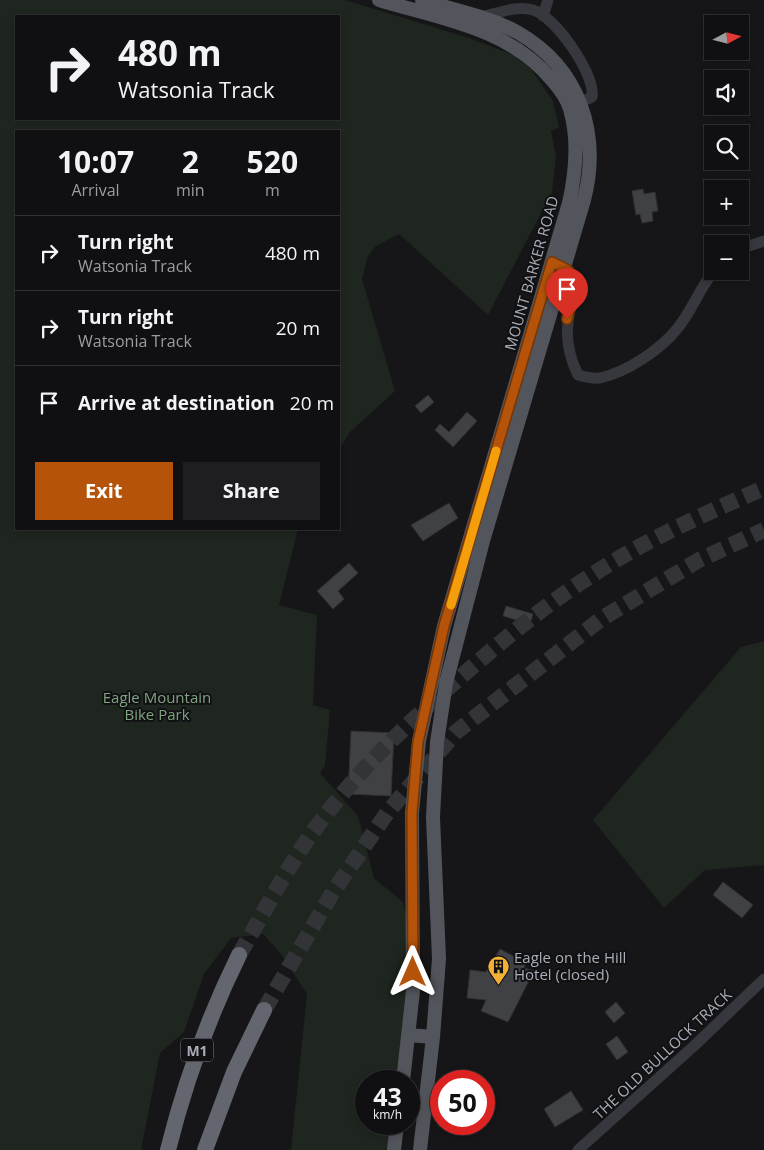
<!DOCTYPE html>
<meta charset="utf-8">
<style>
:root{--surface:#101012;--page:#1e1e20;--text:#f1f3f6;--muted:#9c9d9f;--line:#303032;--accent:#b45309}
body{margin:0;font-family:"Open Sans",sans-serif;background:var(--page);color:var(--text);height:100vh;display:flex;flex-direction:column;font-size:19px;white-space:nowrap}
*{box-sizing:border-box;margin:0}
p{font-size:16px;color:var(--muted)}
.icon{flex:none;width:28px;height:28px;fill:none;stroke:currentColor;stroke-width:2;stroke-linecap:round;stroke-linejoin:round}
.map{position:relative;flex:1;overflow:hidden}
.sheet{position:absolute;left:15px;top:130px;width:325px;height:400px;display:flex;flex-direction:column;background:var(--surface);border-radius:0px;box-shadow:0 2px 8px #0003,0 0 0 1px var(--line)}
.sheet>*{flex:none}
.hud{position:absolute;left:15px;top:15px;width:325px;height:105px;border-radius:0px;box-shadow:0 2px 8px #0003,0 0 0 1px var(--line);background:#101012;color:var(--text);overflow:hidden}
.needle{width:32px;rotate:83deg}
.controls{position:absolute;left:704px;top:15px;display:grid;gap:10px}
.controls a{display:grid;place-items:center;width:45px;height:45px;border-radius:0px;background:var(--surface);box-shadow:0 2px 8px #0003,0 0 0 1px var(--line);font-size:25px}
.speed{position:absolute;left:355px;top:1070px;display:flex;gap:10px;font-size:25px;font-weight:700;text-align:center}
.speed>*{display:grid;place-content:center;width:65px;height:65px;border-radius:50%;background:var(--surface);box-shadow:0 2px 8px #0003,0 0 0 1px var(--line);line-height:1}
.speed small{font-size:12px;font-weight:400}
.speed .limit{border:8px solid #d22;background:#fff;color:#111}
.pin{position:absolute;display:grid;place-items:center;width:42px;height:42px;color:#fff;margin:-51px -21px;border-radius:50% 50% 50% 0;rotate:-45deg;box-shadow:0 0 5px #0007}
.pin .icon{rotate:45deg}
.me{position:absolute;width:55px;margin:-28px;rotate:0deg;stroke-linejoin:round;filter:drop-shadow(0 0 4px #0008)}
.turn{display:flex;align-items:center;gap:18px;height:105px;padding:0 20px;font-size:22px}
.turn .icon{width:65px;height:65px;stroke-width:2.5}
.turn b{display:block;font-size:35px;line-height:42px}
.eta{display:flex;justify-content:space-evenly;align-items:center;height:85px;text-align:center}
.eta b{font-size:30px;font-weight:700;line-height:35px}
.action{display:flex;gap:10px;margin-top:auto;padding:10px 20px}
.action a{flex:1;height:58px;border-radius:0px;background:var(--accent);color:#fff;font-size:20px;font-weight:700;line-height:58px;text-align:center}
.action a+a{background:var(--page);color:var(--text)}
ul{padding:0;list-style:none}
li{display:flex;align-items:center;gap:15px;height:75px;padding:0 20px;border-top:1px solid var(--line)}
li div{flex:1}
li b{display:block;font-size:19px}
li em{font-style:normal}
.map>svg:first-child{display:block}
</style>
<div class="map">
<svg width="764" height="1150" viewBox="0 0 764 1150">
<rect width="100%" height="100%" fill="#161618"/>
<!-- green -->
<path fill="#1e261f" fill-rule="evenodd" d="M0,0H345L469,38L513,55L531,69L553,101L559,127L551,131L556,157L552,192L488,315L399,234L376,246L368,256L362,279L395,391L350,432L339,449V131H16V529H298L279,605L317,615L313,705L330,710L325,766L320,773L358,816L374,878L403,902L414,954L403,1081H366V1124H397L394,1150H291L307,994L281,954L263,934L231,938L204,974L184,1032L160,1053L141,1150H0ZM16,16H339V119H16Z
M764,641V865L705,870L664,908L593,820L741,647Z"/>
<!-- building -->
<path fill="#404145" stroke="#303034" d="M643,189L644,194L655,192L658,211L652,212L653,221L642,223L640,214L636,215L632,191Z
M428,395L434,402L421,413L415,406Z
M467,412L477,421L453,447L435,430L440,424L449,432Z
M449,503L458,518L423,541L411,525Z
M349,563L358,573L338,591L344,599L333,609L317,591Z
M506,606L533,614L530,624L503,616Z
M351,731L394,733L391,796L348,794Z
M723,882L753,905L742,918L713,895Z
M500,949L526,963L524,968L534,971L508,1022L481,1011L486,1000L467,998L470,970L486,972Z
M616,1002L625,1013L614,1023L605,1012Z
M617,1036L628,1052L617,1060L606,1044Z
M571,1091L583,1110L555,1127L544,1109Z"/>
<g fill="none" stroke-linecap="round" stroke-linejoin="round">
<!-- highway-tunnel -->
<path stroke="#333438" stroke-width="16" stroke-dasharray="16 8" stroke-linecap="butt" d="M239,955C266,909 291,859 324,817C363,766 407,724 455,682C498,644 541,608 589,577C643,541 704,514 764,488
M264,1010L333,892L387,813L456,732L601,619L699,560L764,530"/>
<!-- minor -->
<path stroke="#37383d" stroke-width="11" d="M543,16L548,0
M480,17C497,14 515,5 533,10C555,16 596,75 592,97L574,105
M740,249L764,241
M558,265L568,270L577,284C566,318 562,342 578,375C585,377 593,379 600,378C627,372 660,350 677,329C692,311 699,289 714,271
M578,1150L694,1046L764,979"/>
<!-- major -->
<path stroke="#53555c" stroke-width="14" d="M379,0C442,19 509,28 552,80C559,88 567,99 570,109C579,140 576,172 569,203L444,626L419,741L412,813L413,991L403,1081
M409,1035L433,1037
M394,1150L397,1124
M420,1150L433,1037L439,959L433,817L437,742L446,683L483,541L584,200C601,133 580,68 517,32C488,16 453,10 422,0"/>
<!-- highway -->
<path stroke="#63666e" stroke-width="16" d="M168,1150C185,1082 208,1018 239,955
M205,1150L234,1072L264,1010"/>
</g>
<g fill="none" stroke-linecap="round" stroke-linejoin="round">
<defs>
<path id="route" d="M413,972L412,813L418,742L444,626L552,262L568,270L577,284L567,319"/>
</defs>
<!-- route casing -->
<use href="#route" stroke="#753606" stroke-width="12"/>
<!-- route -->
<use href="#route" stroke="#b45309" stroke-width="9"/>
<!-- slow -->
<path stroke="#f59e0b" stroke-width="9" d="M451,605L496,451"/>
</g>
<!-- icons -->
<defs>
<symbol id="building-pin" viewBox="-11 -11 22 30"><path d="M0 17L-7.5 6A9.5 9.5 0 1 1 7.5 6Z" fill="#f2b134" stroke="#111113"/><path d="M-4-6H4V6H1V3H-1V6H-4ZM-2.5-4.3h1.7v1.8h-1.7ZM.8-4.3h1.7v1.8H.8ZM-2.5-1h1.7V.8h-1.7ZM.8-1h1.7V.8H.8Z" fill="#111"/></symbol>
</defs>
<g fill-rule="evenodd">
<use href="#building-pin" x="486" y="954" width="25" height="34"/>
</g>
<g text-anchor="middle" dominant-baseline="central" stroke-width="4" stroke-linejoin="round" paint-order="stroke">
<!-- shield labels -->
<rect fill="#111113" stroke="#7b7e86" stroke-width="1" x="181" y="1038.5" width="32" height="23" rx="4"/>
<g font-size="14" font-weight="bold" fill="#a8adb8">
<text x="197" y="1050">M1</text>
</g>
<!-- street labels -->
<g font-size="15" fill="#a8adb8" stroke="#111113">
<text transform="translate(531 273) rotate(-74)">MOUNT BARKER ROAD</text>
<text transform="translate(662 1054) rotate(-43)">THE OLD BULLOCK TRACK</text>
</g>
<!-- park labels -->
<g font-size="15" fill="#7fa381" stroke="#111113">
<text x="157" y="697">Eagle Mountain<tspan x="157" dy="17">Bike Park</tspan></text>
</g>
<!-- poi labels -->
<g font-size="15" fill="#a8adb8" stroke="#111113" text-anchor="start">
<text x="514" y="957">Eagle on the Hill<tspan x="514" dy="17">Hotel (closed)</tspan></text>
</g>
</g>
</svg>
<div class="controls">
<a><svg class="needle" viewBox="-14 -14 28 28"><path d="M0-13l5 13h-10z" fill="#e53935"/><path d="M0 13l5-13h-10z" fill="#9c9d9f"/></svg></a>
<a><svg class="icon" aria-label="sound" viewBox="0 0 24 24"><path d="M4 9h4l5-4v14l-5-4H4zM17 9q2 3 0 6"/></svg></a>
<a><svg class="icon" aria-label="search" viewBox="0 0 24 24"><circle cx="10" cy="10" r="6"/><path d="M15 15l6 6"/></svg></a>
<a>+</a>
<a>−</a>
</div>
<div class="speed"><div>43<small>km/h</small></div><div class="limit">50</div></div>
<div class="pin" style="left:567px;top:319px;background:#d93025"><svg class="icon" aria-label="arrive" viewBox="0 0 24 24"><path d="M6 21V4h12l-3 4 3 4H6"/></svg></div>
<svg class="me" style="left:413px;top:972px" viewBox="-20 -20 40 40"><path d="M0-17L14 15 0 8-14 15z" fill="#b45309" stroke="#fff" stroke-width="4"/></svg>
<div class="hud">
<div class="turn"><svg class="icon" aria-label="right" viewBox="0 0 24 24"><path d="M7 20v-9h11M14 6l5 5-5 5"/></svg><div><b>480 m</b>Watsonia Track</div></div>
</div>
<section class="sheet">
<div class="eta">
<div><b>10:07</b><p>Arrival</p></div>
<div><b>2</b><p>min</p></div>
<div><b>520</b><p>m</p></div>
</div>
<ul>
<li><svg class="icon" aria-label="right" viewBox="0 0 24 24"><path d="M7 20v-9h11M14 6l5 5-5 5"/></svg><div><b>Turn right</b><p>Watsonia Track</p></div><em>480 m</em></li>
<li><svg class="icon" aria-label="right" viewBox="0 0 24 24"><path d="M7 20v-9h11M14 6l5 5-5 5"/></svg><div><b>Turn right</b><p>Watsonia Track</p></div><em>20 m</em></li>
<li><svg class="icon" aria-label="arrive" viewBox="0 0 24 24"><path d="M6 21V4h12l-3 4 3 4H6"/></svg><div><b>Arrive at destination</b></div><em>20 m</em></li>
</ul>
<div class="action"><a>Exit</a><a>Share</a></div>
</section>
</div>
